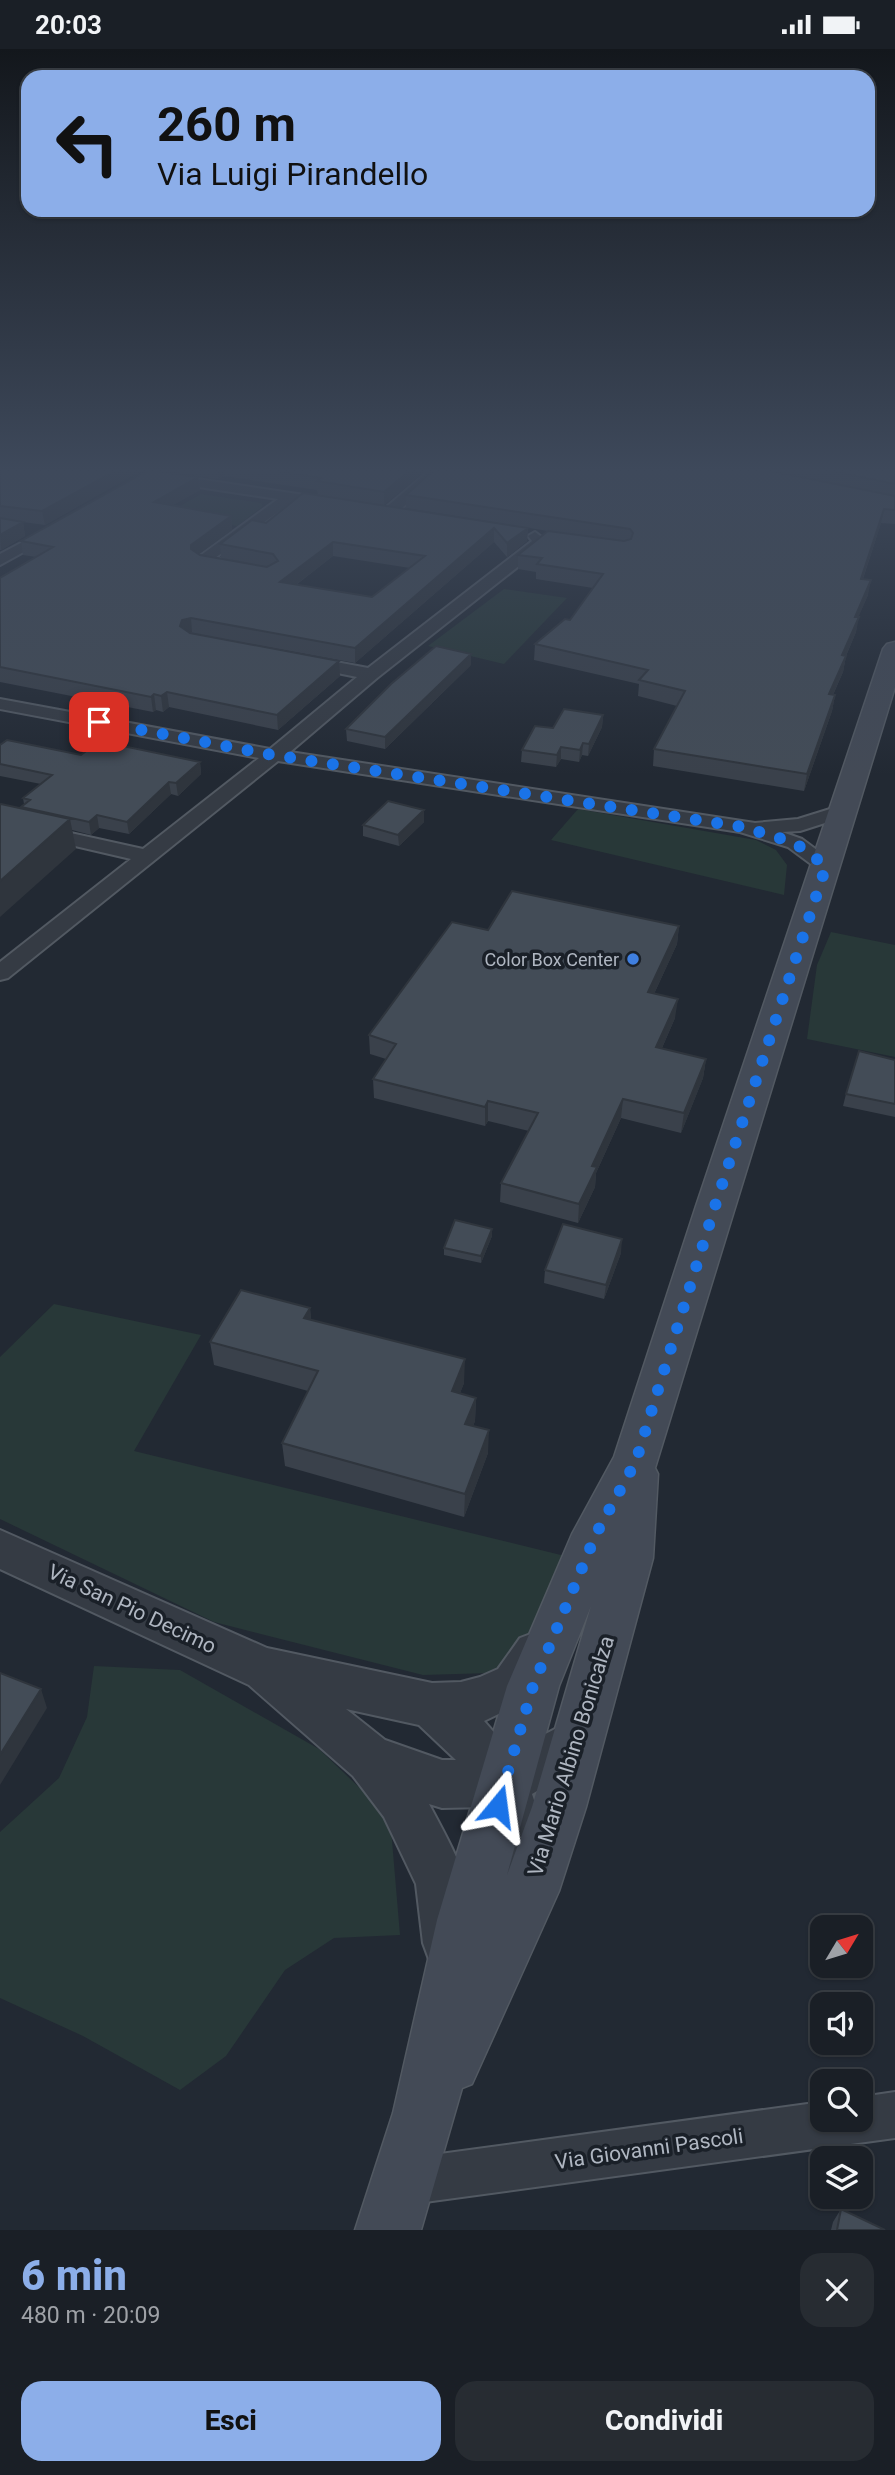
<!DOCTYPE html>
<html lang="it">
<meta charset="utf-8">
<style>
:root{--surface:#1a1f26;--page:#272c32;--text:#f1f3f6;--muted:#9fa2a7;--line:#383d43;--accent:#8caee9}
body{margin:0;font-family:Roboto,sans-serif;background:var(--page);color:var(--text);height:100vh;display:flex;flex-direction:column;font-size:26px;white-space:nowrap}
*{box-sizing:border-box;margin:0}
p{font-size:23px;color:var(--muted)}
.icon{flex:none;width:38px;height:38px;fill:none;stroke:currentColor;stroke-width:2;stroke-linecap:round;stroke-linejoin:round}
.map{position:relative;height:2181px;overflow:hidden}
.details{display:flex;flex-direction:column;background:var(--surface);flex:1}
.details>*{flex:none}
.top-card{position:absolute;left:21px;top:21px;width:854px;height:147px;border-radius:21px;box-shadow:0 2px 5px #0004,0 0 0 2px var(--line);background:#8caee9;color:#111;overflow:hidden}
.needle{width:46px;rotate:52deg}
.tools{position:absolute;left:810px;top:1866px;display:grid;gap:14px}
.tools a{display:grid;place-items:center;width:63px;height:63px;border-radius:14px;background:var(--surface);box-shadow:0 2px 5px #0004,0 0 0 2px var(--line);font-size:35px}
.pin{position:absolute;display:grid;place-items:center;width:60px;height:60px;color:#fff;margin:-30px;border-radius:14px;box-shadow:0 4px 10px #0006}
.me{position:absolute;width:77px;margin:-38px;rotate:16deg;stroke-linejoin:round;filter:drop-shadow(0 0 5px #0008)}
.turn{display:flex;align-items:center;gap:24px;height:147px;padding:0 21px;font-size:32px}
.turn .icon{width:91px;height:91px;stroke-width:2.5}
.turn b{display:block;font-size:49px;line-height:60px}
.round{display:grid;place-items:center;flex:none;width:74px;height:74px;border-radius:21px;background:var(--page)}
.headline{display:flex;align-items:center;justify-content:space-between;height:119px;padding:0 21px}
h1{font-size:42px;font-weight:800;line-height:52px;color:var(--accent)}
.cta{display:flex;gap:14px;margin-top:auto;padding:14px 21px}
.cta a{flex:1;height:80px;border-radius:21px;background:var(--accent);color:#111;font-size:28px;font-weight:800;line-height:80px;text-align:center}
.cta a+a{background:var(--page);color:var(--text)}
.status{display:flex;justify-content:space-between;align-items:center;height:49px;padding:0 35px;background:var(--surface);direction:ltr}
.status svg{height:19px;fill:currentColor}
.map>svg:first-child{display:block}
</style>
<div class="status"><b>20:03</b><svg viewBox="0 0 49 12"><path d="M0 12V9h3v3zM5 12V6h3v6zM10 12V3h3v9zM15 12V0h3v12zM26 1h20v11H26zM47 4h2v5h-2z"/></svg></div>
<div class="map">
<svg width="895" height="2181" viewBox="0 0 895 2181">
<rect width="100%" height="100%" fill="#222933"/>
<!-- green -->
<path fill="#283838" d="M201,445L261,454L263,457L237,477L168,464Z
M504,540L567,549L504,615L428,597Z
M578,760L756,791L776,801L787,816L784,846L551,791Z
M831,883L895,896V1008L807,990L817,916Z
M54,1255L201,1286L134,1402L565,1507L524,1599L490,1624L423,1626L214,1573L0,1470V1308Z
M94,1617L180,1621L319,1700L390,1768L400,1886L334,1889L285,1921L226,2007L180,2041L83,1987L0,1949V1783L59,1729L87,1668Z"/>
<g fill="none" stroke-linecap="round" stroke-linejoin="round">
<defs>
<path id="minor" d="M430,421H445L394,466H384V460Z
M164,425L331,450L338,454L331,458L293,452L215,509L233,513L236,516L233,519L197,515L194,512L197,509L278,450L159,432L157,429Z
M53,477L60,481L58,484L0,516V505Z
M535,483L547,492L543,498L377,629L290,703L755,774L798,770L843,756L850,758L853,762L850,766L800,782L782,783L802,790L833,813L836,817L833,821H819L788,798L740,783L278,712L8,929L0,931V913L131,810L32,787L29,783L32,779L39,777L143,800L259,709L0,660V650L270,700L357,628L298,616L296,612L298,608L304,607L368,619L532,492L528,487Z
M895,2043V2089L403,2156L387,2149L380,2133L387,2117L403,2110L822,2053V2070H861V2048Z"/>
<path id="tertiary" d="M0,1481L267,1599L432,1634L461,1633L480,1628L498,1620L520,1589L536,1583L552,1589L559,1604L530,1650L484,1672L511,1703L578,1668L595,1675L602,1691L595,1707L532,1745C546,1785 544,1830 528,1868L510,1876L492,1868L484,1850L491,1796L487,1758L442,1759L429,1755C453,1800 489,1861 468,1913L449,1920L430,1913L423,1894L416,1835L384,1768L353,1727L249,1636L0,1520ZM346,1660L419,1676L456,1711H442L385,1691Z"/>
<path id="secondary" d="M895,593V638L655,1419L658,1425L653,1509L586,1758L559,1842L472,2035L462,2039L421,2181H355L393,2064L437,1871L507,1637L572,1485L614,1408L696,1157L883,600L887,595ZM591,1557L532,1758L507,1826L559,1637Z"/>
</defs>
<!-- minor casing -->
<use href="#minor" stroke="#525962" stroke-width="4"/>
<!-- tertiary casing -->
<use href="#tertiary" stroke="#525962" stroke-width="4"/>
<!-- secondary casing -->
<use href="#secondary" stroke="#525962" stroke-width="3"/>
<!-- minor -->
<use href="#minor" fill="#353b44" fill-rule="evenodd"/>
<!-- tertiary -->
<use href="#tertiary" fill="#353b44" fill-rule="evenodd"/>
<!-- secondary -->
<use href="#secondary" fill="#434a56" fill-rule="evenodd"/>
</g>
<!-- wall -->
<path fill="#3a414b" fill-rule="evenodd" d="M0,421H142L45,476L23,473L25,487L1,501H0Z
M165,421H426L384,456L318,446L317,441L225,427L218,430L166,422Z
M434,421H895V475L881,474L863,530L868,546L858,568L856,583L846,607L843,623L833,646H835L832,662L804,742L653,717L654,700L677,657L638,647L639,635L534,611L535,595L570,571L593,539L536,530V523L518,520V506L548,482L406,459V446Z
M198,428L200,441L173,456L231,467L232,481L199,505L268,517L221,509L220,495L266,474L528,479L527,492L507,508L494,493L355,614L191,584L340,627L278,681L169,658L163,663L156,661L153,663L0,633V529L36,508L23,506L21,492ZM333,507L410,519L372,548L296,536Z
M471,616L385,700L347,692L346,680Z
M603,666L602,678L588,707L582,706L579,713L561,710L556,718L521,713L522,701L553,679Z
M0,696L81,706L200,713L201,725L178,747L171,745L129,785L99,779L91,786L72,781L76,800L22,760L21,758L24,755L23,749L41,735L0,727Z
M424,773L399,797L363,787V776Z
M679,877L677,895L654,945L675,969L662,999L706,1010L703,1029L681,1084L621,1069L596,1124L595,1138L578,1174L500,1153L501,1134L529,1082L488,1072L485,1077L374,1049L373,1030L386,1010L370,1005L369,986L488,881Z
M895,1011V1068L843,1057L846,1045Z
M492,1180V1187L481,1214L444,1206V1199Z
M621,1204L604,1250L544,1234L545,1221Z
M310,1259L311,1271L464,1334L460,1344L476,1349L475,1372L473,1377L488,1404L464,1468L285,1417L282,1394L308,1342L214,1316L210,1293Z
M841,2160L885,2181H831L833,2173Z"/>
<!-- shaded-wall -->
<path fill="#2f353d" d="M117,421H142L45,476L42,462Z
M218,421H224L225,427L218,430Z
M410,421H426L384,456V443Z
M198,428L200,441L155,466L154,453Z
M884,460L881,474L858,544L861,530Z
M231,467L232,481L192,510L191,496Z
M23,473L25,487L1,501L0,486Z
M494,479V493L355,614V599Z
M528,479L527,492L507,508V494Z
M333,493V507L281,547L280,533Z
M871,531L868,546L852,583L855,568Z
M859,568L856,583L845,609L846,607L843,623L826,661L829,645L842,606Z
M191,569L192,583L184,586L180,577L182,571Z
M471,605V616L385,700V688Z
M339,612L340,627L278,681L277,666Z
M167,643L169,658L163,663L161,647Z
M154,645L156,661L153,663L151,648Z
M835,646L832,662L804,742L807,725Z
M603,666L602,678L588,707L589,695Z
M583,694L582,706L579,713L580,701Z
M561,698V710L556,718L557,706Z
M200,713L201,725L178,747L176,734Z
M169,733L171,745L129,785L127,773Z
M424,761V773L399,797L398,786Z
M97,766L99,779L91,786L89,773Z
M70,770L76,800L0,868V832Z
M679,877L677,895L646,962L648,943Z
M678,950L675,969L654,1017L656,998Z
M706,1010L703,1029L681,1084L684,1064Z
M623,1050L621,1069L596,1124L595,1138L578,1174L579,1155L592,1117Z
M488,1052V1072L485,1077V1058Z
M492,1180V1187L481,1214V1207Z
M622,1190L621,1204L604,1250L606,1236Z
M310,1259L312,1282L304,1269Z
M465,1310L464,1334L452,1365V1342Z
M476,1349L475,1372L465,1398V1375Z
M489,1381L488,1404L464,1468L465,1445Z
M41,1640L47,1659L0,1736V1706Z"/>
<!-- building -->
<path fill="#434c57" stroke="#2f353d" stroke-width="2" fill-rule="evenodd" d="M0,421H117L42,462L0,457Z
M149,421L198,428L154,453L231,467L191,496V500L200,506L267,518L278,512L273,505L220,495L252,471L266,474L303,444L528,479L507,494L494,479L355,599L191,569L182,571L180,577L190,584L339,612L277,666L167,643L161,647L154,645L151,648L0,618V529L53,498L21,492ZM333,493L425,507L372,548L280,533Z
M272,421H410L384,443L317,432L321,429Z
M434,421H766L895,447V461L884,460L861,530L871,531L855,568H859L842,606L846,607L829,645L835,646L807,725L654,700L685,642L639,631L648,621L535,595L565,570L570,571L603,525L537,515L542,509L518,506L548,482L624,492L631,490L633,484L630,480L406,446Z
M827,421H895V435Z
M0,469L23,473L0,486Z
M436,597L471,605L385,688L346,680L391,635Z
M564,660L603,666L589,695L583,694L580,701L561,698L557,706L522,701L535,677L553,679Z
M7,691L81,706L99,692L200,713L176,734L169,733L127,773L97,766L89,773L21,758L30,751L23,749L52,726L0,715V696Z
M388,752L424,761L398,786L363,776Z
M1,755L70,770L0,832V756Z
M512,842L679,877L648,943L678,950L656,998L706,1010L684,1064L623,1050L592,1117L597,1118L579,1155L501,1134L538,1064L488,1052L485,1058L373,1030L396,995L369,986L452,873L488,881Z
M859,1002L895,1011V1055L846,1045Z
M455,1171L492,1180L481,1207L444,1199Z
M563,1175L622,1190L606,1236L545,1221Z
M241,1241L310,1259L304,1269L465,1310L452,1342L476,1349L465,1375L489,1381L465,1445L282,1394L318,1322L210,1293Z
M0,1624L41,1640L0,1706Z
M841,2160L885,2181H837Z"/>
<!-- sky -->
<linearGradient id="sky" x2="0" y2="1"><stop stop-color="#13171c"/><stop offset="0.58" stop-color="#3e495b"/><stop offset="1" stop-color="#3e495b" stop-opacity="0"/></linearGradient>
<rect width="895" height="726" fill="url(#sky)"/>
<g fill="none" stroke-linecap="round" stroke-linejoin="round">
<!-- route -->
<path stroke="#1a73e8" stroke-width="12" stroke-dasharray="0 21.6" d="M99,673L273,706L743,778L795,794L826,817L715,1157L636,1412L596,1485L533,1637L498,1757"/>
</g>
<!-- markers -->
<circle fill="#3f7fe0" stroke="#1a2028" stroke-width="2.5" cx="633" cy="910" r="7"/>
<g text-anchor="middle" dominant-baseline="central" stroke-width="7" stroke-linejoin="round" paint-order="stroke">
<!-- poi labels -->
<g font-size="18" fill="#afb6c1" stroke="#1a2028" text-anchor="end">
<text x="619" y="910">Color Box Center</text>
</g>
<!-- near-street labels -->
<g font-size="21" fill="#afb6c1" stroke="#1a2028">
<text transform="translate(132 1560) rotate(25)">Via San Pio Decimo</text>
<text transform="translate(571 1707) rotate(-73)">Via Mario Albino Bonicalza</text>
<text transform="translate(649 2100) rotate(-8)">Via Giovanni Pascoli</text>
</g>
</g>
</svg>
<div class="tools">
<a><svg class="needle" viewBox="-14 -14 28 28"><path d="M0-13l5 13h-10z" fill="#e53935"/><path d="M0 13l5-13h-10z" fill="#9fa2a7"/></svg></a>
<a><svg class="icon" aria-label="sound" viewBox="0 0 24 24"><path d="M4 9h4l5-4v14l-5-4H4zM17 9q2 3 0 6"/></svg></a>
<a><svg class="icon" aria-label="search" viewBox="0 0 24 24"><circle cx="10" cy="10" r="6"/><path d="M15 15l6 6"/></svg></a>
<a><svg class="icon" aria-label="layers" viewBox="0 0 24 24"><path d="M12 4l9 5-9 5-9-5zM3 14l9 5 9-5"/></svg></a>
</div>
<div class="pin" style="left:99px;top:673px;background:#d93025"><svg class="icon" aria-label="arrive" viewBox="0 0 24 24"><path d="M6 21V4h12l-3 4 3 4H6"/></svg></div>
<svg class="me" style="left:498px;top:1757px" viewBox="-20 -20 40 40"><path d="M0-17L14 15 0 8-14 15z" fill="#1a73e8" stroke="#fff" stroke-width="4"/></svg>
<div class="top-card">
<div class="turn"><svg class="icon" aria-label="left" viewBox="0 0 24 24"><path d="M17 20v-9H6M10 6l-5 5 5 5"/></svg><div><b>260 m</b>Via Luigi Pirandello</div></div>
</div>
</div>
<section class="details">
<div class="headline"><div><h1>6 min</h1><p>480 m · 20:09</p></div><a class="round"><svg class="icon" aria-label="close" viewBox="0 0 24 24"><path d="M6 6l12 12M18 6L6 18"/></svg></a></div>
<div class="cta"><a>Esci</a><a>Condividi</a></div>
</section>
